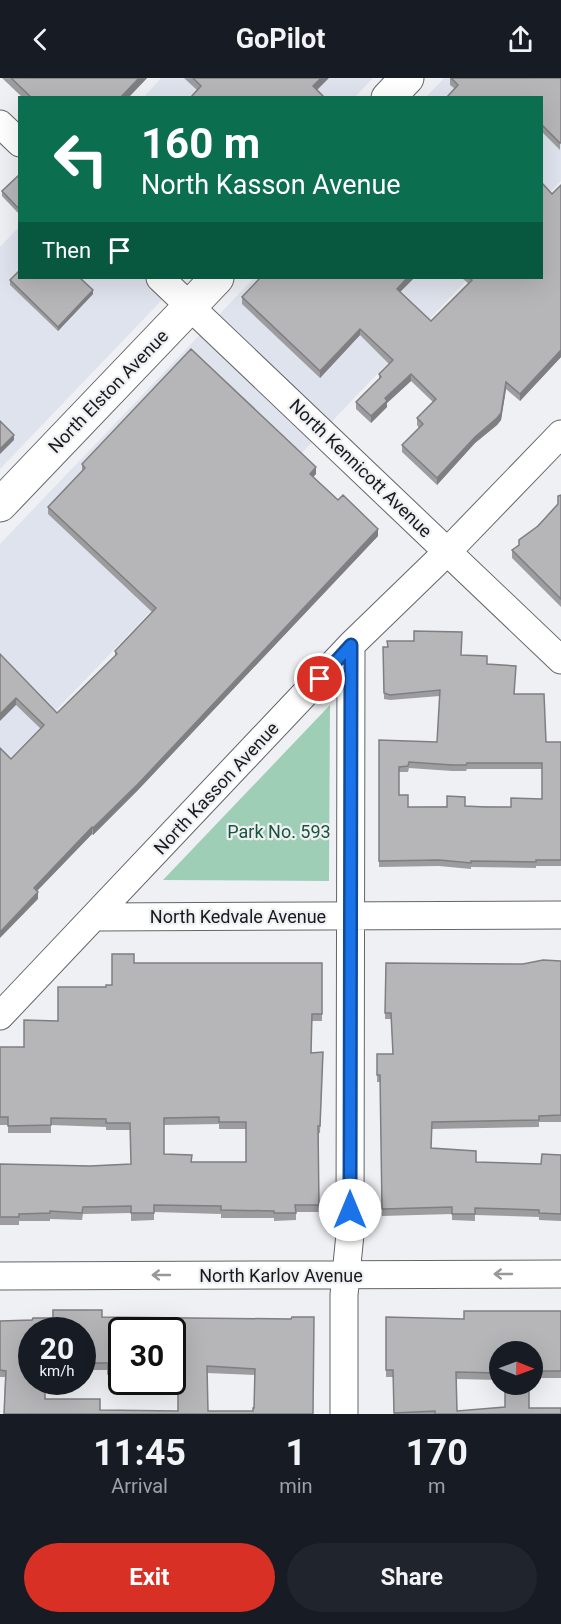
<!DOCTYPE html>
<style>
:root{--surface:#171b24;--page:#20242c;--text:#f1f3f6;--muted:#9ea1a6;--accent:#d93025}
body{margin:0;font-family:Roboto,sans-serif;background:var(--page);color:var(--text);height:100vh;display:flex;flex-direction:column;font-size:22px;white-space:nowrap}
*{box-sizing:border-box;margin:0}
p{font-size:20px;color:var(--muted)}
.icon{flex:none;width:33px;height:33px;fill:none;stroke:currentColor;stroke-width:2;stroke-linecap:round;stroke-linejoin:round}
.map{position:relative;height:1336px;overflow:hidden}
.drawer{display:flex;flex-direction:column;background:var(--surface);flex:1}
.drawer>*{flex:none}
.top-card{position:absolute;left:18px;top:18px;width:525px;height:183px;border-radius:0px;box-shadow:0 6px 24px #0002;background:#0b6e4f;color:#fff;overflow:hidden}
.needle{width:39px;rotate:91deg}
.tools{position:absolute;left:489px;top:1263px;display:grid;gap:12px}
.tools a{display:grid;place-items:center;width:54px;height:54px;border-radius:50%;background:var(--surface);box-shadow:0 6px 24px #0002;font-size:30px}
.speed{position:absolute;left:18px;top:1239px;display:flex;gap:12px;font-size:30px;font-weight:700;text-align:center}
.speed>*{display:grid;place-content:center;width:78px;height:78px;border-radius:50%;background:var(--surface);box-shadow:0 6px 24px #0002;line-height:1}
.speed small{font-size:15px;font-weight:400}
.speed .limit{border:3px solid #111;border-radius:9px;background:#fff;color:#111}
.pin{position:absolute;display:grid;place-items:center;width:51px;height:51px;color:#fff;margin:-26px;border:3px solid #fff;border-radius:50%;box-shadow:0 2px 6px #0007}
.me{position:absolute;width:66px;margin:-33px;rotate:0deg;stroke-linejoin:round;filter:drop-shadow(0 0 4px #0008)}
.turn{display:flex;align-items:center;gap:21px;height:126px;padding:0 24px;font-size:27px}
.turn .icon{width:78px;height:78px;stroke-width:2.5}
.turn b{display:block;font-size:42px;line-height:51px}
.then{display:flex;align-items:center;height:57px;padding:0 24px;background:#0003;gap:12px;font-size:22px}
.eta{display:flex;justify-content:space-evenly;align-items:center;height:102px;text-align:center}
.eta b{font-size:36px;font-weight:700;line-height:42px}
.primary-button{display:flex;gap:12px;margin-top:auto;padding:12px 24px}
.primary-button a{flex:1;height:69px;border-radius:36px;background:var(--accent);color:#fff;font-size:24px;font-weight:700;line-height:69px;text-align:center}
.primary-button a+a{background:var(--page);color:var(--text)}
header{display:flex;justify-content:space-between;align-items:center;height:78px;padding:0 24px;background:var(--surface);font-size:27px;font-weight:700}
.map>svg:first-child{display:block}
</style>
<header><svg class="icon" aria-label="back" viewBox="0 0 24 24"><path d="M15 5l-7 7 7 7"/></svg>GoPilot<svg class="icon" aria-label="share" viewBox="0 0 24 24"><path d="M12 15V3M7 8l5-5 5 5M5 13v7h14v-7"/></svg></header>
<div class="map">
<svg width="561" height="1336" viewBox="0 0 561 1336">
<rect width="100%" height="100%" fill="#eff0f3"/>
<!-- built -->
<path fill="#dfe3ed" d="M161,0H373L355,19L143,20Z
M444,0H561V103L542,123V20H425Z
M19,149L20,200H183L0,391V169Z
M254,200H469L0,691V466Z"/>
<!-- green -->
<path fill="#9fceb6" d="M330,627L329,803L163,802Z"/>
<g fill="none" stroke-linecap="round" stroke-linejoin="round">
<defs>
<path id="street" d="M0,46L20,65
M160,200L561,582
M94,839L561,837
M0,938L351,567L448,473L561,356
M0,1198L561,1196
M344,1336V1217L350,1156L351,567"/>
<path id="secondary" d="M388,20L407,0
M0,427L217,200"/>
</defs>
<!-- street casing -->
<use href="#street" stroke="#646567" stroke-width="29"/>
<!-- secondary casing -->
<use href="#secondary" stroke="#646567" stroke-width="35"/>
<!-- street -->
<use href="#street" stroke="#fff" stroke-width="27"/>
<!-- secondary -->
<use href="#secondary" stroke="#fff" stroke-width="33"/>
</g>
<!-- wall -->
<path fill="#9d9d9f" fill-rule="evenodd" d="M2,0H147L128,20H23Z
M184,0H329L197,12Z
M450,0H561L560,72L542,54V20L454,10L450,7Z
M20,99V135L19,136L2,118V113Z
M561,107V279L520,323L506,311L501,342L497,347L475,365L437,407L402,374V367L419,350L417,347V340L433,324L411,303L387,325V329L371,345L356,331V324L379,302V296L389,286L360,257L320,300L242,226V219L260,200H414L400,214L431,243L469,206L462,200H542L552,116Z
M10,202L93,216L58,253L10,207Z
M82,386L316,396L313,399L378,458L138,712L93,757L92,756L37,813L38,821L11,681L41,651L16,627L0,576L57,635L115,578V573L152,534L48,436V429L82,393Z
M561,417V529L512,480V472L519,467L558,426Z
M383,569L461,577L487,586L515,616L546,664H561V788H536V790L471,789V791L439,788L379,789V662L437,664L440,618L390,622L384,621ZM409,690L452,693H466L467,691H542V721L511,729L465,728L408,729L399,717V694H408Z
M561,883V1044H539V1049L432,1051L431,1070L476,1084L541,1086L561,1077V1143L539,1142V1139L475,1137V1143L452,1142V1136L382,1138L380,1004H377V976H393L391,941H385L386,885L523,886Z
M134,885H322V943H312L311,975L323,974L320,1055H319V1134H296V1142L274,1143V1140H221V1136L154,1134V1142L131,1143V1135L83,1136L82,1142L50,1141V1143H19V1147H0V1086L90,1088L131,1086L130,1052H106V1049L51,1047V1055H8V1047H0V969H24L106,909L112,907ZM219,1046V1051H246V1084H191L164,1076V1047Z
M561,1233V1300H532V1274H500V1302L456,1301L457,1333L529,1330L561,1336H394L393,1299H386V1239L464,1241Z
M102,1239L291,1241L313,1336H4L5,1299H0V1243ZM32,1252H82V1292H108V1302H122V1252H172V1302H178V1333L100,1332L45,1321ZM207,1295L255,1297L254,1330L253,1333H208Z"/>
<!-- shaded-wall -->
<path fill="#7f7f82" d="M139,0H147L128,20H120Z
M321,0H329L313,16V8Z
M407,200H414L397,217V211Z
M93,212V216L58,253V249Z
M360,251V257L320,300V293Z
M561,272V279L520,323V316Z
M411,296V303L387,325V329L371,345V338L385,320Z
M506,304V311L501,342L497,347L475,365L437,407V400Z
M14,357V362L0,376V371Z
M316,389V396L310,402V396Z
M378,451V458L138,712L93,757V750Z
M16,620V627L0,643V636Z
M92,749V756L34,816V810Z
M38,814V821L0,860V854Z"/>
<!-- building -->
<path fill="#b6b6b9" stroke="#7f7f82" stroke-width="1.5" fill-rule="evenodd" d="M11,0H139L120,20H32Z
M193,0H321L313,8L325,20H190L201,8Z
M451,0H561V65H560L542,47V20H446L458,7Z
M18,98L20,99L19,131L2,113Z
M542,105L552,116L561,107V272L520,316L506,304L501,335L497,340L475,359L437,400L402,367L423,346L417,340L436,321L411,296L385,320L387,323L371,338L356,324L381,299L379,296L393,282L360,251L320,293L242,219L260,200H407L397,211L431,243L472,202L469,200H542Z
M20,192V200H80L93,212L58,249L10,202Z
M191,271L316,389L310,396L338,422L343,417L378,451L138,706L93,750L92,749L34,810L38,814L0,854V670L11,681L44,647L16,620L0,636V576L57,635L117,576L115,573L156,530L48,429L85,390L82,386Z
M0,343L14,357L0,371Z
M561,417V521L512,472L519,467V462L538,448L558,426V418Z
M414,553L462,554L461,577L487,578V586L516,588L514,616H544L546,664H561V782H536V784L471,783V785L439,782L379,783V662L437,664L440,612L390,617L384,615L383,569H388L387,563H414ZM409,684L452,687H466L467,685H542V721L511,720V729H486L465,728V719L447,718V729H408V717H399V689L408,688Z
M112,876H134V885H322V936H312L311,975L323,974L320,1048H318L319,1127H295L296,1135H274V1133L221,1132V1128L154,1127V1135H131V1128L83,1129L82,1135L50,1133V1135L19,1136V1139H0V1086L90,1088L131,1086L130,1045H106V1041L51,1040V1047L8,1048V1039H0V969H24V942L58,943V909H106V907H112ZM219,1039V1044H246V1084H191L192,1077L164,1076V1040Z
M543,882L561,883V1037L539,1038V1042L432,1044L431,1070L476,1073V1084L541,1086L542,1076L561,1077V1136L539,1135V1132L475,1130V1136H452V1129L382,1131L380,997H377V976H393L391,935H385L386,885L523,886Z
M53,1232H102V1239L291,1241L292,1239H314L313,1336H4L6,1293L0,1292V1243L32,1242L33,1240H53ZM32,1252H82V1285H108V1296H122V1252H172V1295H178V1333L100,1332V1321H45V1304H32ZM207,1288L255,1291L254,1330H253V1333H208Z
M464,1233H561V1293H532V1274H500V1295L456,1294L457,1333L505,1329V1306H529V1330H561V1336H435V1333L394,1335L393,1292H386V1239L464,1241Z"/>
<!-- one-way arrows -->
<defs><path id="oneway-shaft" d="M-6 0H5M1.5-3L5.5 0L1.5 3" fill="none" stroke-width="1.6" stroke-linecap="round" stroke-linejoin="round" transform="scale(1.5)"/></defs>
<g stroke="#979898">
<use href="#oneway-shaft" transform="translate(503 1196) rotate(180)"/>
<use href="#oneway-shaft" transform="translate(161 1197) rotate(180)"/>
</g>
<g fill="none" stroke-linecap="round" stroke-linejoin="round">
<defs>
<path id="route" d="M320,601L351,567L350,1132"/>
</defs>
<!-- route casing -->
<use href="#route" stroke="#114b97" stroke-width="15"/>
<!-- route -->
<use href="#route" stroke="#1a73e8" stroke-width="10"/>
</g>
<g text-anchor="middle" dominant-baseline="central" stroke-width="4.5" stroke-linejoin="round" paint-order="stroke">
<!-- street labels -->
<g font-size="18" fill="#18191a" stroke="#eff0f3">
<text transform="translate(108 313) rotate(-46)">North Elston Avenue</text>
<text transform="translate(361 390) rotate(44)">North Kennicott Avenue</text>
<text transform="translate(216 710) rotate(-47)">North Kasson Avenue</text>
<text x="238" y="838">North Kedvale Avenue</text>
<text x="281" y="1197">North Karlov Avenue</text>
</g>
<!-- park labels -->
<g font-size="18" fill="#19553c" stroke="#eff0f3">
<text x="279" y="753">Park No. 593</text>
</g>
</g>
</svg>
<div class="tools">
<a><svg class="needle" viewBox="-14 -14 28 28"><path d="M0-13l5 13h-10z" fill="#e53935"/><path d="M0 13l5-13h-10z" fill="#9ea1a6"/></svg></a>
</div>
<div class="speed"><div>20<small>km/h</small></div><div class="limit">30</div></div>
<div class="pin" style="left:320px;top:601px;background:#d93025"><svg class="icon" aria-label="arrive" viewBox="0 0 24 24"><path d="M6 21V4h12l-3 4 3 4H6"/></svg></div>
<svg class="me" style="left:350px;top:1132px" viewBox="-20 -20 40 40"><circle r="19" fill="#fff"/><path d="M0-13L10 11 0 6-10 11z" fill="#1a73e8"/></svg>
<div class="top-card">
<div class="turn"><svg class="icon" aria-label="left" viewBox="0 0 24 24"><path d="M17 20v-9H6M10 6l-5 5 5 5"/></svg><div><b>160 m</b>North Kasson Avenue</div></div>
<div class="then">Then<svg class="icon" aria-label="arrive" viewBox="0 0 24 24"><path d="M6 21V4h12l-3 4 3 4H6"/></svg></div>
</div>
</div>
<section class="drawer">
<div class="eta">
<div><b>11:45</b><p>Arrival</p></div>
<div><b>1</b><p>min</p></div>
<div><b>170</b><p>m</p></div>
</div>
<div class="primary-button"><a>Exit</a><a>Share</a></div>
</section>
